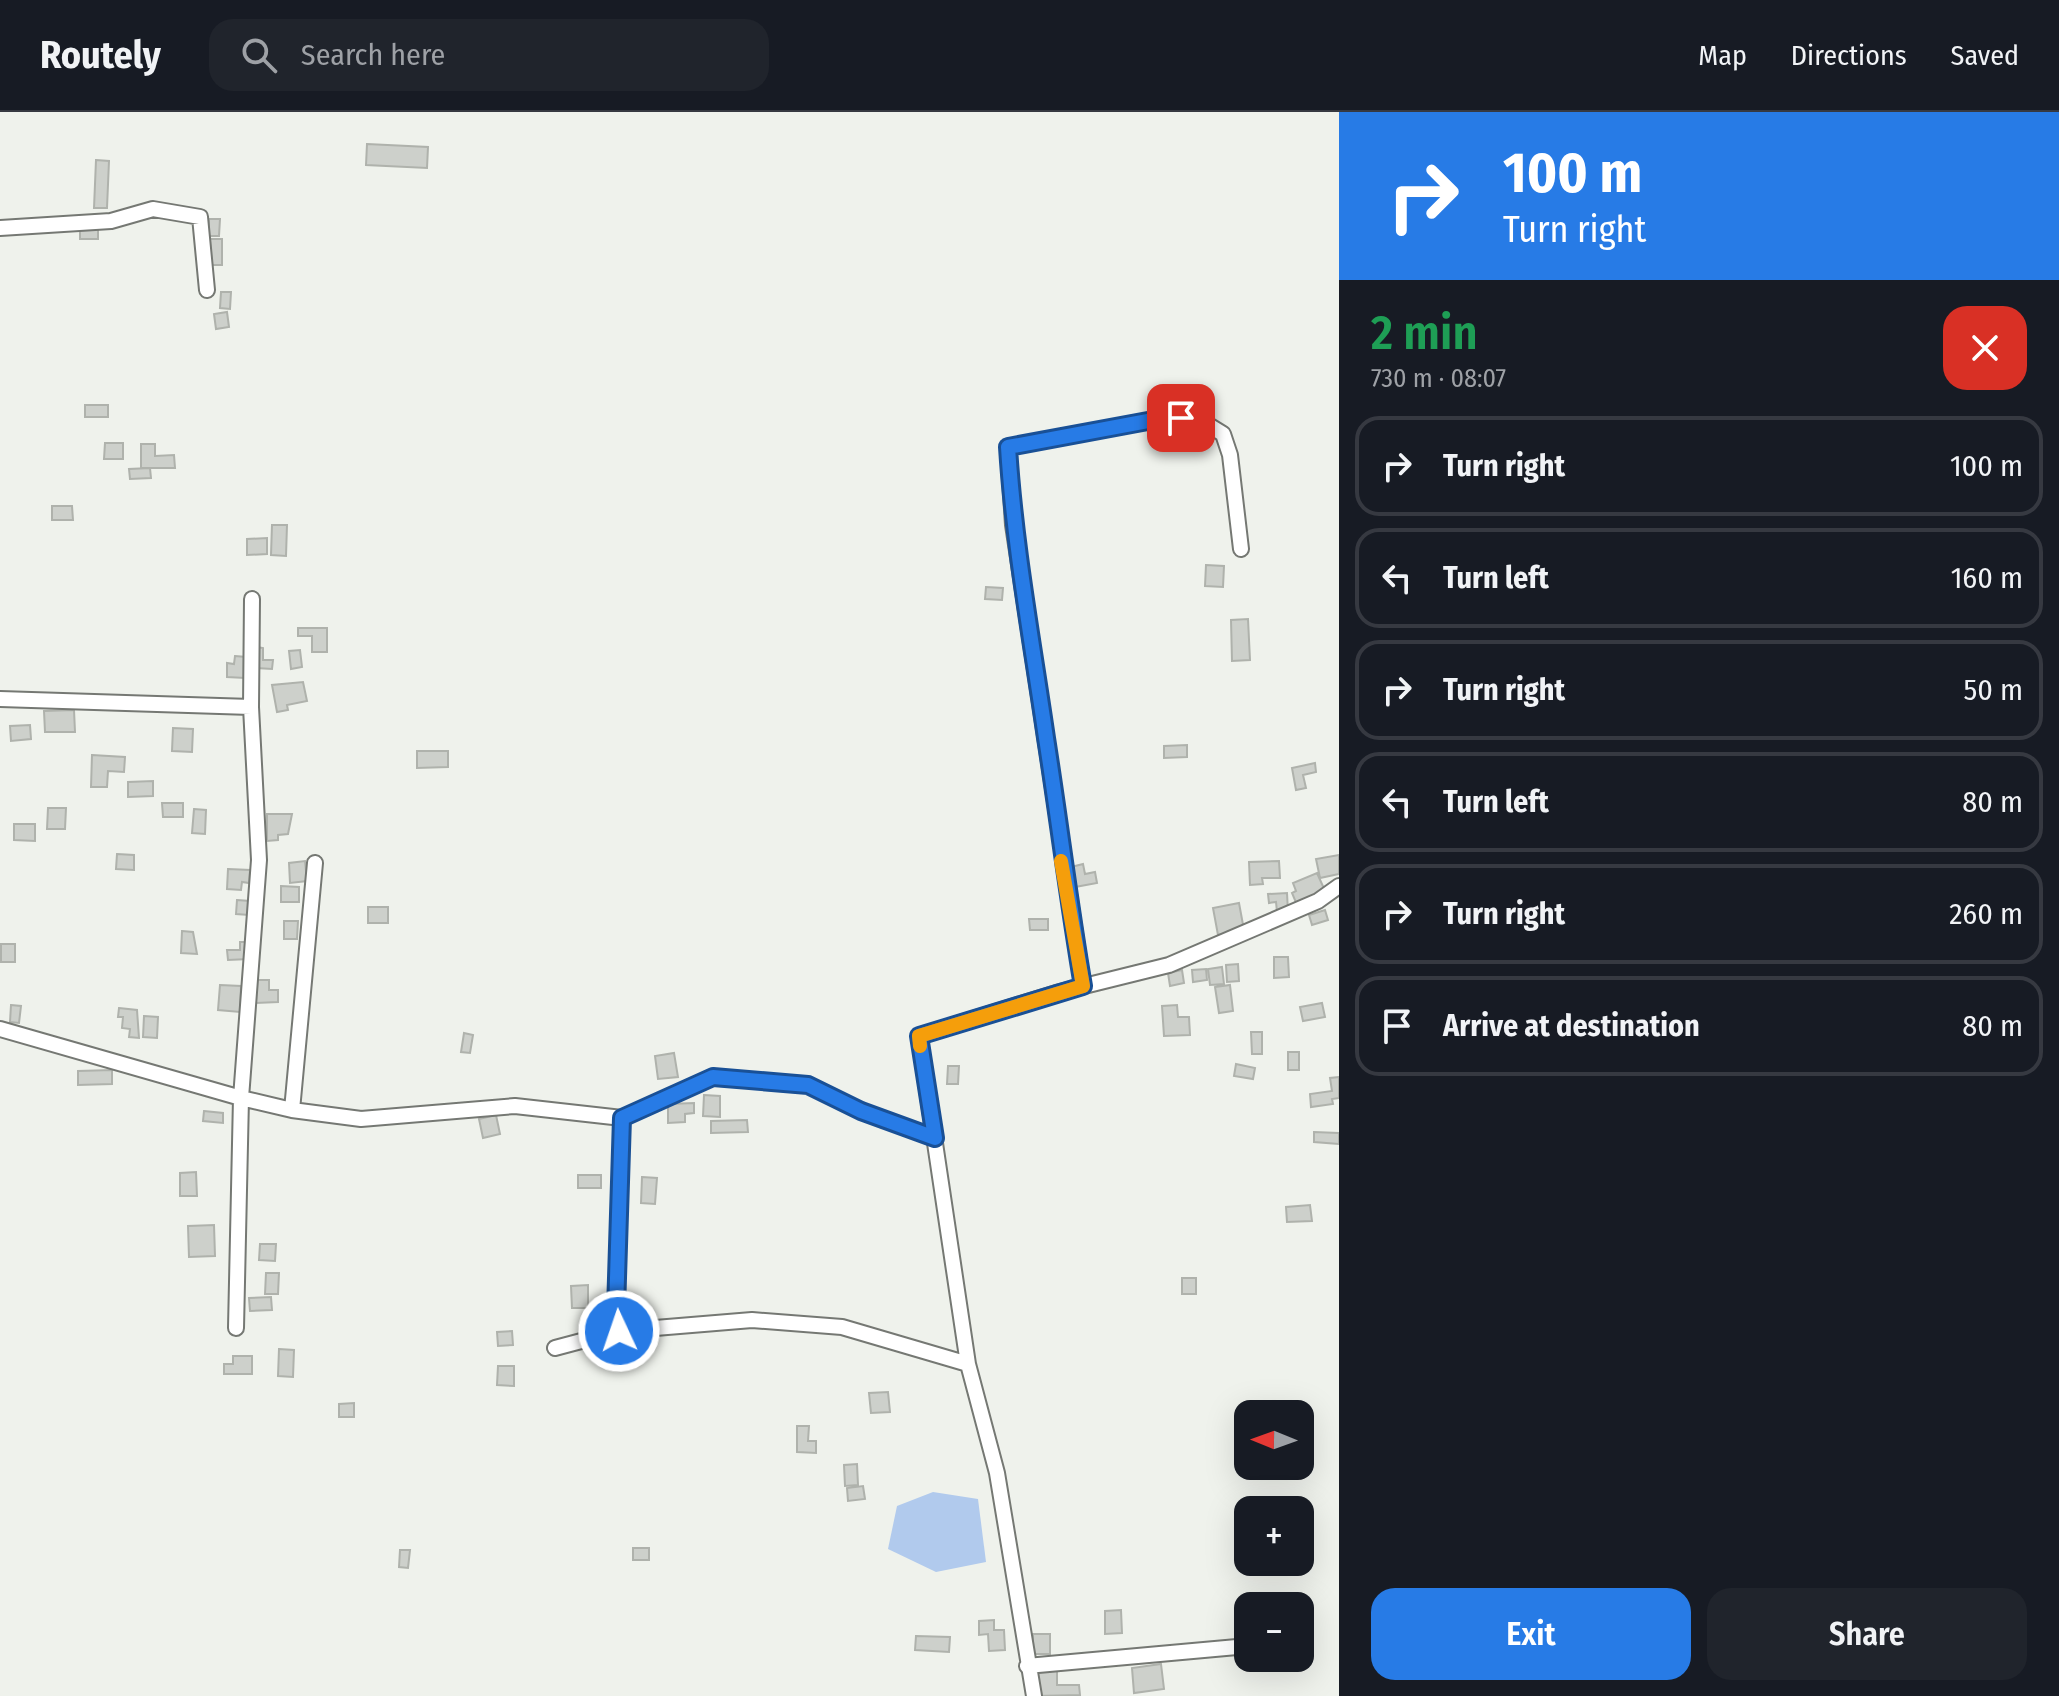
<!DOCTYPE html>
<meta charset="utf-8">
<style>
:root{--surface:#171b24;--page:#20242c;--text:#f1f3f6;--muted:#9ea1a6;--line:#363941;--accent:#277be6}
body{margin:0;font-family:"Fira Sans Condensed",sans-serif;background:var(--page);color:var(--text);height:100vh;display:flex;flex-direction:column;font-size:30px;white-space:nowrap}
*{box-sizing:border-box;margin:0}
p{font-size:26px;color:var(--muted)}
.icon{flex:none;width:44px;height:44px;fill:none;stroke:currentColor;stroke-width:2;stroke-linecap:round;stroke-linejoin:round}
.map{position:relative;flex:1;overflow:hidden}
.side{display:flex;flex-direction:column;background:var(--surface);width:720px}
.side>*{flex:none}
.guide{background:#277be6;color:#fff;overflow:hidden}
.needle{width:52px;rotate:271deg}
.controls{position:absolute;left:1234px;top:1288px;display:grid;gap:16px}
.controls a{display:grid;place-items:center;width:80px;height:80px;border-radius:16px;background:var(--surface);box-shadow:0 8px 32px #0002;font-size:40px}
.pin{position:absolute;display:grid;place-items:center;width:68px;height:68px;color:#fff;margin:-34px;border-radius:16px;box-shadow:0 4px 12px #0006}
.me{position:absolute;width:88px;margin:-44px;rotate:357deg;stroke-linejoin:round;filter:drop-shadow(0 0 6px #0008)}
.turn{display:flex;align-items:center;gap:28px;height:168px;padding:0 32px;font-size:36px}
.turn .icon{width:104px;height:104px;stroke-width:2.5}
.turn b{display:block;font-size:56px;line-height:68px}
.round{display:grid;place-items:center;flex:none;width:84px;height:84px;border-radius:24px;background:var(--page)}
.headline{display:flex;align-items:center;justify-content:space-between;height:136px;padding:0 32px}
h1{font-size:48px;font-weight:600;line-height:60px;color:#1e9e55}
.primary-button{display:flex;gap:16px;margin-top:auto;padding:16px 32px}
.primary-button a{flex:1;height:92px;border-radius:24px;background:var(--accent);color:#fff;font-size:32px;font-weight:600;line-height:92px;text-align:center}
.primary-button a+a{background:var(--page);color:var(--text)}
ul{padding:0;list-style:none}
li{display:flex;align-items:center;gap:24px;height:100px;margin:0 16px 12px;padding:0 16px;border:4px solid var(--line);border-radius:24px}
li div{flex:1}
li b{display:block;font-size:30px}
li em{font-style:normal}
header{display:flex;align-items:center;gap:48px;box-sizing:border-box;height:112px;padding:0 40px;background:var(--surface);border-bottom:2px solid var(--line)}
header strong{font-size:38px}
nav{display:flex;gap:44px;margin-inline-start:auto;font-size:28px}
.search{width:560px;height:72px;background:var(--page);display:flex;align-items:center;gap:20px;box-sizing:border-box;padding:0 28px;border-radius:24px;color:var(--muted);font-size:30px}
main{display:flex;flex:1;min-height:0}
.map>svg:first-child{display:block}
</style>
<header>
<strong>Routely</strong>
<div class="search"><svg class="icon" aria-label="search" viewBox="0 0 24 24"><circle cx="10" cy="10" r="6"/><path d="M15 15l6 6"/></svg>Search here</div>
<nav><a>Map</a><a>Directions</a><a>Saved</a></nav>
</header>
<main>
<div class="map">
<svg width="1339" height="1584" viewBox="0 0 1339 1584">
<rect width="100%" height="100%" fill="#eff2ec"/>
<!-- water -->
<path fill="#b1caed" d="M933,1380L978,1387L986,1450L936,1460L888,1437L897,1394Z"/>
<!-- building -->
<path fill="#cdd0cb" stroke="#afb2ac" stroke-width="2" d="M367,32L428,35L427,56L366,53Z
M96,48L109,49L107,96H94Z
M209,107H220L219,124H209Z
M80,114H98V127H80Z
M210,127H222V153H211Z
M221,180H231L230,197L220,196Z
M227,200L229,215L216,217L214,202Z
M85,293H108V305H85Z
M105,331H123V347H104Z
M141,332H155V344L174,343L175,356H141Z
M150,356L151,366L130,367L129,357Z
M52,394H72L73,408H52Z
M272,413H287L286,444L271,443Z
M267,426V442L247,443V427Z
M1206,453L1224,454L1223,475L1205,474Z
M986,475L1003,476L1002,488L985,487Z
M1248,507L1250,548L1232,549L1231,508Z
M298,516H327V540H312V524H298Z
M257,535L263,536V548H273L272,557L256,556Z
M300,538L302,555L291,557L289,539Z
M235,544L246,545L245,566L227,565V551L234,552Z
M303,570L307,589L287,593L288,598L277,600L272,573Z
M74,598L75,620H45L44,599Z
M30,613L31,627L11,629L10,614Z
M173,616L193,617L192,640L172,639Z
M1187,633V645L1164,646V634Z
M417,639H448V655L417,656Z
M92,643L125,645L124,660L108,659L107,675H91Z
M1315,651L1316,660L1303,663L1306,676L1296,678L1292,656Z
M153,669V684L128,685V670Z
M162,691H183V705H163Z
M48,696H66L65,717H47Z
M194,697L206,698L205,722L192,721Z
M267,702H292L288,722L278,723V728L267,729Z
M14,712H35V729L14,728Z
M117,742L134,743V758L116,757Z
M1339,743V762L1320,766L1316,747Z
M305,749L307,769L290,771L289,751Z
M1279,749L1280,766H1262L1263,772L1250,773L1249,750Z
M1083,752L1085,762L1095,760L1097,771L1075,775L1071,755Z
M228,757L250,758L249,771L242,770L241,778L227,777Z
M1317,761L1326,781L1297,793L1292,781L1296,779L1293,771Z
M281,774L299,775V790H281Z
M1287,781L1288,800H1277L1276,790L1269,791L1268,782Z
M237,788L250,789L249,803L236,802Z
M1239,791L1244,818L1218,823L1213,796Z
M368,795H388V811H368Z
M1325,798L1328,808L1312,813L1309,803Z
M1029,807H1048V818H1030Z
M284,809H298L297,827H284Z
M182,819L193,820L197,842L181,841Z
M240,830H249V847L228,848L227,838H240Z
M1,832H15V850H1Z
M1274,845H1288L1289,865L1274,866Z
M1238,852L1239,869L1227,870L1226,853Z
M1222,855L1224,872L1210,873L1208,857Z
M1206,857L1207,868L1193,870L1192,858Z
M1182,858L1184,871L1170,874L1168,861Z
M256,868H269V878H278V890L256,891Z
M220,873L241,874L240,900L218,898Z
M1230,873L1233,899L1219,901L1215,875Z
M1322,891L1325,905L1303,909L1300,895Z
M11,893L21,894L19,911L10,910Z
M1177,893L1178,905H1189L1190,923L1164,924L1162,894Z
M119,896L137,898L139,926L129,925L130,917L122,916L123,905H118Z
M144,904L158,905L157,926L143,925Z
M1251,920H1262V942H1252Z
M464,921L473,923L470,941L461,940Z
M1288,940H1299V958H1288Z
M674,941L678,965L658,967L655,944Z
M1236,952L1255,956L1253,967L1234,964Z
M948,954H959L958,972H947Z
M112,958V972L78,973V959Z
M1339,965V986L1332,987L1333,992L1311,995L1310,982L1332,979L1330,966Z
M704,983L720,984V1005L703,1004Z
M694,991V1001L685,1002V1010L668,1011V992Z
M204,999L223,1001V1011L203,1009Z
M496,1003L500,1022L483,1026L479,1007Z
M747,1008L748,1020L711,1021V1009Z
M1314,1020L1339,1021V1032L1314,1030Z
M196,1060L197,1084H180V1061Z
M578,1063H601V1076H578Z
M642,1065L657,1066L655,1092L641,1091Z
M1310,1093L1312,1109L1287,1110L1286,1095Z
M214,1113L215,1144L189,1145L188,1114Z
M260,1132H276L275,1149L259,1148Z
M266,1161H279L278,1182H265Z
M1182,1166H1196V1182H1182Z
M588,1173V1196H572L571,1174Z
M271,1185L272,1198L250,1199L249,1186Z
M512,1219L513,1233L498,1234L497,1220Z
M279,1237L294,1238L293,1265L278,1264Z
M233,1244H252V1262H224V1252H233Z
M498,1254H514V1274L497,1273Z
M888,1280L890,1300L871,1301L869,1281Z
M354,1291V1305H339V1292Z
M797,1314H809L808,1329H816V1341L797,1340Z
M857,1352L858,1373L845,1374L844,1353Z
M863,1374L865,1387L848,1389L847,1376Z
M633,1436H649V1448H633Z
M400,1438H410L408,1456L399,1455Z
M1121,1498L1122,1521L1105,1522V1499Z
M994,1508V1518H1004L1005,1538L989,1539L988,1522L979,1523V1509Z
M1033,1522H1050V1542H1033Z
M916,1524L950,1525L949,1540L915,1538Z
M1161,1552L1164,1577L1134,1581L1132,1556Z
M1035,1556H1057V1573H1079L1080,1583L1036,1584Z"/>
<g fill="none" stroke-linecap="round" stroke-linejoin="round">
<defs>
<path id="street" d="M0,116L111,109L153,97L200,105L207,178
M0,587L251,595
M1083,874L1013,413L1008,335L1164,306H1197L1223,322L1230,343L1241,437
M0,917L241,986L292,998L361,1007L515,994L622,1006L713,965L808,973L861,999L935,1026
M292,998L315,751
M236,1216L241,986L259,748L251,595L252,487
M619,1219L616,1198L622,1006
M555,1236L619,1219L752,1208L842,1215L968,1252
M1027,1554L1248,1534
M1034,1584L997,1361L968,1252L919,924L1056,881L1169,853L1318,789L1339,774"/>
</defs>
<!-- street casing -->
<use href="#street" stroke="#757873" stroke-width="18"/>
<!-- street -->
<use href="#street" stroke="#fff" stroke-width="14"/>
</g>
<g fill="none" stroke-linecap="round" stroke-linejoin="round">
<defs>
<path id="route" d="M619,1219L616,1198L622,1006L713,965L808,973L861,999L935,1026L919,924L1083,874C1069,792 1059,709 1046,626C1032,529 1014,433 1008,335L1164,306H1181"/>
</defs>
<!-- route casing -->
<use href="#route" stroke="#195096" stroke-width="20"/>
<!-- route -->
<use href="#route" stroke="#277be6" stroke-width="14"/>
<!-- slow -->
<path stroke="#f59e0b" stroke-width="14" d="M920,934L919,924L1083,874L1061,749"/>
</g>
</svg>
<div class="controls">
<a><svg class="needle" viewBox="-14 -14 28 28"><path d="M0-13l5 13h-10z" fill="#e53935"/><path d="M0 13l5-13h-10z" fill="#9ea1a6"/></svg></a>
<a>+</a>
<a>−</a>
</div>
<div class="pin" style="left:1181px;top:306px;background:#d93025"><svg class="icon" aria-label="arrive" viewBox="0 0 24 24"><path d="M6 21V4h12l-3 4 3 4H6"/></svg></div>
<svg class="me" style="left:619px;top:1219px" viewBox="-20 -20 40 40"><circle r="17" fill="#277be6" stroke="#fff" stroke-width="3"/><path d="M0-11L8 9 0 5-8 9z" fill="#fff"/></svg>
</div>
<section class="side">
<div class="guide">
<div class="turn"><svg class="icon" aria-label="right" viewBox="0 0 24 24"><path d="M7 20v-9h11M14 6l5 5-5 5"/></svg><div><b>100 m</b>Turn right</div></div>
</div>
<div class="headline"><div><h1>2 min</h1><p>730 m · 08:07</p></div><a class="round" style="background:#d93025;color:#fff"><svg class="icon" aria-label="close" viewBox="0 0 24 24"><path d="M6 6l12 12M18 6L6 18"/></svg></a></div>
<ul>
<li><svg class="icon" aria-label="right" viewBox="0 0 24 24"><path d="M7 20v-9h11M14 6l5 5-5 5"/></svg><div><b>Turn right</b></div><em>100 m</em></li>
<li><svg class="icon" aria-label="left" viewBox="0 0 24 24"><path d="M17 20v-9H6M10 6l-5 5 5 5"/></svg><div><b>Turn left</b></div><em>160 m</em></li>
<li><svg class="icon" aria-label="right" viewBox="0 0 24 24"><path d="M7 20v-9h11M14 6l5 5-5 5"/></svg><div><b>Turn right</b></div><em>50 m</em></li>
<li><svg class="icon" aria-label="left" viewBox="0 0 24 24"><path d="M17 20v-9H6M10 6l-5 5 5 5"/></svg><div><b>Turn left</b></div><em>80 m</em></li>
<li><svg class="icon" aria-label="right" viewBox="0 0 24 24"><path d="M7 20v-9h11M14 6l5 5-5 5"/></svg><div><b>Turn right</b></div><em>260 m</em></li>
<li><svg class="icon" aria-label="arrive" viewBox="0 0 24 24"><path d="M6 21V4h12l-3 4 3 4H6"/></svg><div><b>Arrive at destination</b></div><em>80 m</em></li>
</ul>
<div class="primary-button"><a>Exit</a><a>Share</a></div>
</section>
</main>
